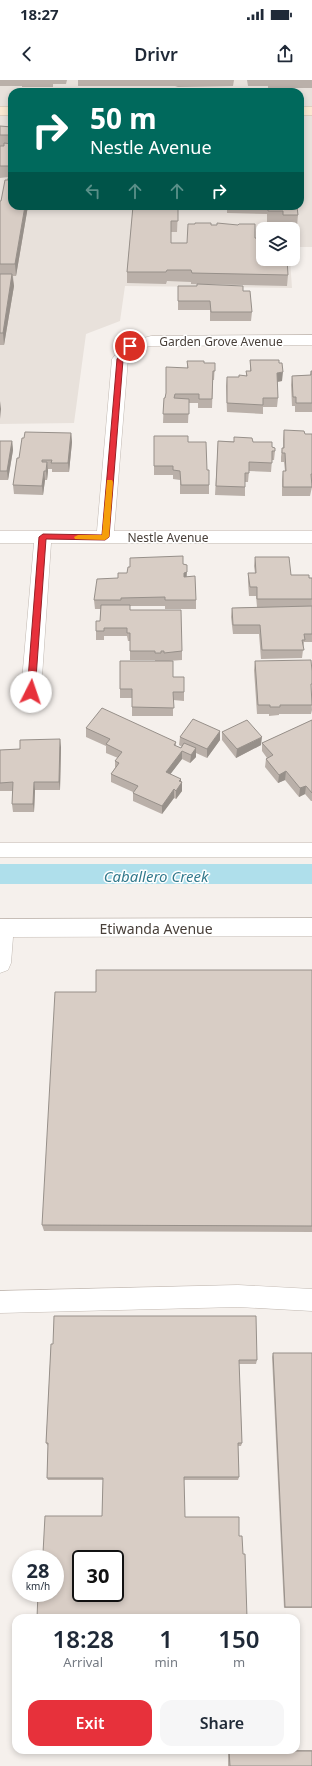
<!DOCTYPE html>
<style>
:root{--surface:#fff;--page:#f6f6f7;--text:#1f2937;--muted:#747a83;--accent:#e7313b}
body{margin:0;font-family:"Noto Sans",sans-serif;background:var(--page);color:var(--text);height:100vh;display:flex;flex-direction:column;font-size:15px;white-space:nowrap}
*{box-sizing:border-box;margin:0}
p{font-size:13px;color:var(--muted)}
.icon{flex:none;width:22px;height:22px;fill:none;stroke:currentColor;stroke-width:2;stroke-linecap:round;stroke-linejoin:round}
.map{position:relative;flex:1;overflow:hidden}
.panel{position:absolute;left:12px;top:1534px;width:288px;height:140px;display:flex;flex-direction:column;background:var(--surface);border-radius:12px;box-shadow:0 2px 6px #0003}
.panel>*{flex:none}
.banner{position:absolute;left:8px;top:8px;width:296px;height:122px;border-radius:12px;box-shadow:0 2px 6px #0003;background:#00695c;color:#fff;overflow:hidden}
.controls{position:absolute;left:256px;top:142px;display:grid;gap:8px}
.controls a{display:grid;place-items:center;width:44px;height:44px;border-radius:8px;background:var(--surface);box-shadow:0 2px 6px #0003;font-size:20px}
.speed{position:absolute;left:12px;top:1470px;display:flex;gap:8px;font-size:20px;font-weight:700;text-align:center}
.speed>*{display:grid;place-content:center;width:52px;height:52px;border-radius:50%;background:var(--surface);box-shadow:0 2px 6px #0003;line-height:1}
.speed small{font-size:10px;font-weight:400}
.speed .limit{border:2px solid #111;border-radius:6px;background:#fff;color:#111}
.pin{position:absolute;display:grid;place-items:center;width:34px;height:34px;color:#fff;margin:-17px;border:2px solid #fff;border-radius:50%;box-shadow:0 1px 4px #0007}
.me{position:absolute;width:44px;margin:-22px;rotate:4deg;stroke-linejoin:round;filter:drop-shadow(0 0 3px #0008)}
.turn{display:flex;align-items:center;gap:14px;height:84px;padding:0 16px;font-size:18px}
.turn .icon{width:52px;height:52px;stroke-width:2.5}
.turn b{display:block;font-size:28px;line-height:34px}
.lanes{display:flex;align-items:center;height:38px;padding:0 16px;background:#0003;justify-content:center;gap:20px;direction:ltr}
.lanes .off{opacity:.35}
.eta{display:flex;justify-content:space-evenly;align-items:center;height:68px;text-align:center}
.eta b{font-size:24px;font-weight:600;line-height:28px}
.primary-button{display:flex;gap:8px;margin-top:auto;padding:8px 16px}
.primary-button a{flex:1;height:46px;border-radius:12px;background:var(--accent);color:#fff;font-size:16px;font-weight:600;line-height:46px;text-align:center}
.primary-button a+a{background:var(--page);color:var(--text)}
.status{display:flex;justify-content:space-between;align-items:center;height:28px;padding:0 20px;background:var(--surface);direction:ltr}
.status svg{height:11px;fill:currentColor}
header{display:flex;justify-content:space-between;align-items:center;height:52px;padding:0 16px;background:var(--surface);font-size:18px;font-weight:600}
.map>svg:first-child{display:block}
</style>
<div class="status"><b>18:27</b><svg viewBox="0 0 49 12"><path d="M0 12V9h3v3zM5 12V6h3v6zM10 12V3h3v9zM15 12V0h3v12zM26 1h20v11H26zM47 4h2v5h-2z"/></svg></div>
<header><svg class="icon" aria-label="back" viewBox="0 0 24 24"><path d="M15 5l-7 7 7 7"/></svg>Drivr<svg class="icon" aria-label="share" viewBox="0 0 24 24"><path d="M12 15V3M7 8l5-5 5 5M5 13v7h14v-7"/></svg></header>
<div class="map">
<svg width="312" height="1686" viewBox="0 0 312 1686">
<rect width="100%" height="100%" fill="#f5f0ec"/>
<!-- residential -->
<path fill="#e8e1db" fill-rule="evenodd" d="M0,0H312V167H293V149H263V179H290L292,208L125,206L120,241L86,254L74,343L0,344ZM12,12H300V126H12Z"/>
<!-- water -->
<path fill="#afdfeb" d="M0,784H312V804H0Z"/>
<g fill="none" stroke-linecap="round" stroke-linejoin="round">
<defs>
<path id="service" d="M0,763H312V777H0Z
M238,1205L312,1209V1231L238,1227L0,1233V1211Z"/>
<path id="minor" d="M312,255V265L151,266L135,269L128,279L114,451H312V463H51L41,612L38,617L31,619L24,617L21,612L34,463H0V451H97L112,279L125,263L151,256Z
M312,838V856L13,857L11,883L8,890L0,893V839Z"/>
<path id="secondary" d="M0,27H12V35H0Z
M300,27H312V35H300Z"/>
</defs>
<!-- service casing -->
<use href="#service" stroke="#c2b9b2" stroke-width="1"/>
<!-- minor casing -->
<use href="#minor" stroke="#c2b9b2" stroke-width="1"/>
<!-- secondary casing -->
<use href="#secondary" stroke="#d3bca2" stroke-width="1"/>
<!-- service -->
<use href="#service" fill="#fff" fill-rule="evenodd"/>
<!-- minor -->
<use href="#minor" fill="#fff" fill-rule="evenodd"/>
<!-- secondary -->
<use href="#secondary" fill="#fae8d1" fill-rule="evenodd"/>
</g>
<!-- wall -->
<path fill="#bab0a9" d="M0,0H67L66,4H53V7H22V6H0Z
M78,0H234L233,6L178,7L175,6H78Z
M247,0H312V8H268V6H248Z
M0,46L12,47V126H28L16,196H13L14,206L4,265H0V121H1L8,97L0,98Z
M133,126H183V128H178L177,152H171V163H187L211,145L255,158L288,195L287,206L191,204V202L167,201L166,204L127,203V192Z
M227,126H297L298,135L297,146H282V142H267V134L227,133Z
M178,206L243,211L252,232L251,241H210V230H178Z
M250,280L282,301L277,302L278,318L277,327H263V334L227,332L226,306L227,297H238L246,296V291H250Z
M187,281L204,283H215L214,300H213L212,328H198V323H189L188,343H163L164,318H165L166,315L187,288Z
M311,291H312V332H295V326H292L291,305L292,296L310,295Z
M284,350L305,354H312V403H311L312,407L310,416H282V400L283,391H285L284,382H281V377L282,368H283V360Z
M71,353L72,362L69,392H52V389H48L47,400H45L43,415L14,414L13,405L19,378Z
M154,356L188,362L207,390L209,405V414H180V400L173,399V395H154Z
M0,361H12L13,370L8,400H0Z
M218,361L253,362L272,367L275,371L274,380H272L271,392L249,391L248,402H245V416L215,415Z
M255,477L291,495L312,498V562H304L302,578L261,579L259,554H233L231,537L232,528L257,527L256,516H249L248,502V493H255L254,486Z
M183,484L187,497L196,520V529H165V526H130V530L182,571V580L169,581L173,597L184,612V621L173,620V636H132V618H120V609L155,581V580H130V561H128L127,556H104V560H96V551L100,541L101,529H95L94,520L118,498L127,493Z
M255,581L312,591L311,612L312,630L311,634H279V635L269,636V634H257L254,590Z
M312,640V721H311L305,714L299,717L285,700L278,703L265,687L266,679L267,678L262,671V663Z
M86,648L176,662V666L181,668L182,667L179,665L180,657L220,660L207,678L196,673V677L190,683L182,679L170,694L182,702V711L176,719L174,718L162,734L133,721V712L111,702V694L115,688V681L118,678L106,673V666L86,657Z
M222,652L261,665L236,678L222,660Z
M61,667L60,710H35L34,732H13L12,724L13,711H0V670Z
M312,890V1152L44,1151L42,1145L96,912Z
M51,1264L257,1280L256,1284H239L242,1363L241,1366H238L239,1397L238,1400H185L102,1436L103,1400H48L47,1398L48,1366L46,1363Z
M273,1273H312V1528H284L272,1277Z
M228,1670H312V1686H228Z"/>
<!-- shaded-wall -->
<path fill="#97908a" d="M25,126H28L16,196L15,184Z
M12,194L14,206L4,265L3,253Z
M283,292L282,301L276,302L277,293Z
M0,321L1,329L0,339Z
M71,353L72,362L69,392L68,383Z
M12,361L13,370L8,400L7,391Z
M47,382L48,391L47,400L46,391Z
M44,391L45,400L43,415L42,406Z
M187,492L186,501L184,502V493Z
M220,651V660L207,678V669Z
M262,657L261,665L236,678L237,669Z
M60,659L61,667L60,710L59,702Z
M196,668V677L190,683L191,675Z
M182,671V679L166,700V692Z
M286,691L285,700L278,703L279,695Z
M181,699V704L182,702V711L176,719V711L179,701Z
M34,702L35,710L34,732L33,724Z
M306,706L305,714L299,717L300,708Z
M174,709V718L162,734V726Z"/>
<!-- building -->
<path fill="#d8cdc5" stroke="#97908a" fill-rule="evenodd" d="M0,46L12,47V55H0Z
M4,63L12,64V86H0V66H4Z
M9,94H12V126H25L15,184H0V121H1L5,100H8Z
M133,126H178V141H171V163H187L188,144H195V143H211V145H217V143L238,145L239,144H255V158L263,159V179H287L288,195L192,193L191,190H167L166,192H127Z
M268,126H297L298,135H283V131H268Z
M0,194H12L3,253H0Z
M197,204L243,206V211H250L252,232H211L210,221H178V206H197Z
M250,280H279V283H282L283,292L277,293L278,318H263V325L227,323V297H239V295L247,296L246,291H251Z
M187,281H204V283H215V291H213L212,319H199V314H175L174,318L189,319V334H163L164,318H165L166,313V287L188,288Z
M311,291H312V323H296V317H293L292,296L311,295Z
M284,350L304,351L305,354H312V394H311L312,407H283V391H286L285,373H282V368H284Z
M25,352L71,353L68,383H51L52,380H42V382H47L46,391H44L42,406L13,405L17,378H19L22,358H24Z
M154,356H188V362H206L207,390H209V405H181L180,391L173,390V386H154Z
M234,357L252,358L253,362H272V367L275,368V371H272V383L249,382V393H245V407L216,406L218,361L234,362Z
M0,361H12L7,391H0Z
M183,476V484L187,485V492L184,493V497L195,496L196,520H165V517L121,518V520H94L97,499L118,498V493H127L128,487H130V478Z
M255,477H289L291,495H309V498H312V519H257V507H250L248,493H256Z
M101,525H130V530H181L182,571L164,573V571H161V573H155V571H130V553H127V548H104V551H96V541H100Z
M312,526V554H304L305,560H302L304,570H262L260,545H233L232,528Z
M311,580L312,591V604H311L312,625H280V627H270V625H258L255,581Z
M120,581H173V597H184V612H173L174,628L132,627V609H120Z
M102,628L176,662L174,665L181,668L184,663L196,668L191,675L182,671L166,692L181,699L179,701L182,702L176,711L174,709L162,726L133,713L138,706L111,694L119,683L115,681L122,672L106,664L110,659L86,648Z
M193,639L220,651L207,669L180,657Z
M247,640L262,657L237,669L222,652Z
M312,640V713L306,706L300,708L286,691L279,695L266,679L273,675L262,663Z
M60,659L59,702H34L33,724H12L13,702L0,703V670L20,669V660Z
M96,890H312V1146L42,1145L55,912H96Z
M54,1236H256L257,1280H239L242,1363H238L239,1397H184L185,1437H239V1456H242L243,1474H245L247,1538H37L38,1513H55V1479H40V1473H43L45,1436H102L103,1398H47L48,1363H46L51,1264H53ZM81,1479H115V1513H81Z
M273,1273H312V1527H285Z
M229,1670H285V1671H312V1686H230Z"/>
<!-- route -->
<path fill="#e7313b" stroke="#962026" d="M128,265L133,266L123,280L109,457L105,460L46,459L35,612L31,615L27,612L39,457L43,454L102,455L117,279Z"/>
<!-- slow -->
<path fill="#f59e0b" d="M107,400H112L113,402L109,457L105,460L75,459L74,457L78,455H102Z"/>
<g text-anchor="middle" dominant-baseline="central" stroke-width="3" stroke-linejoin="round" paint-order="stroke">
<!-- far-street labels -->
<g font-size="12" fill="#49403a" stroke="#fff">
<text x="221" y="261">Garden Grove Avenue</text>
<text x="168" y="457">Nestle Avenue</text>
</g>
<!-- street labels -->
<g font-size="14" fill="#49403a" stroke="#fff">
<text x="156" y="848">Etiwanda Avenue</text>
</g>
<!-- water labels -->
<g font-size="15" font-style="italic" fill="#337a8d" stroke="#fff">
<text x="156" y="796">Caballero Creek</text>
</g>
</g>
</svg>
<div class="controls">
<a><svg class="icon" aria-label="layers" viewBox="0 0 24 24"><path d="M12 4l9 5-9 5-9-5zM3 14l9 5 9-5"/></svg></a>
</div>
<div class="speed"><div>28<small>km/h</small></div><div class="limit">30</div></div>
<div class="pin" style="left:130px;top:266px;background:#d93025"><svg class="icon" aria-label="arrive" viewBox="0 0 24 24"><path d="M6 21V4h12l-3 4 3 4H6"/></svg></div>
<svg class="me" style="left:31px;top:612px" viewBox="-20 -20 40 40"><circle r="19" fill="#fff"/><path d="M0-13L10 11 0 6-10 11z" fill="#e7313b"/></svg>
<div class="banner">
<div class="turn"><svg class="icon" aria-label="right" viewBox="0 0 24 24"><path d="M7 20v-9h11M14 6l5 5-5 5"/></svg><div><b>50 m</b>Nestle Avenue</div></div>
<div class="lanes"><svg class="icon off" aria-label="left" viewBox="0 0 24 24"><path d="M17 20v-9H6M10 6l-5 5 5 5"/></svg><svg class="icon off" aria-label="ahead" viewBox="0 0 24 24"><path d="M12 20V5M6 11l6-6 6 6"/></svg><svg class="icon off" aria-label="ahead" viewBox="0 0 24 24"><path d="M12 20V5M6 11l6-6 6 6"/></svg><svg class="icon" aria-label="right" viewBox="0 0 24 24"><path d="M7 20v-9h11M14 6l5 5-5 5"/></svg></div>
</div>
<section class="panel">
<div class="eta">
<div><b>18:28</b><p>Arrival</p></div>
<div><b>1</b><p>min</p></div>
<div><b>150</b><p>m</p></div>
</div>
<div class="primary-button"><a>Exit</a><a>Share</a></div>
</section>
</div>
